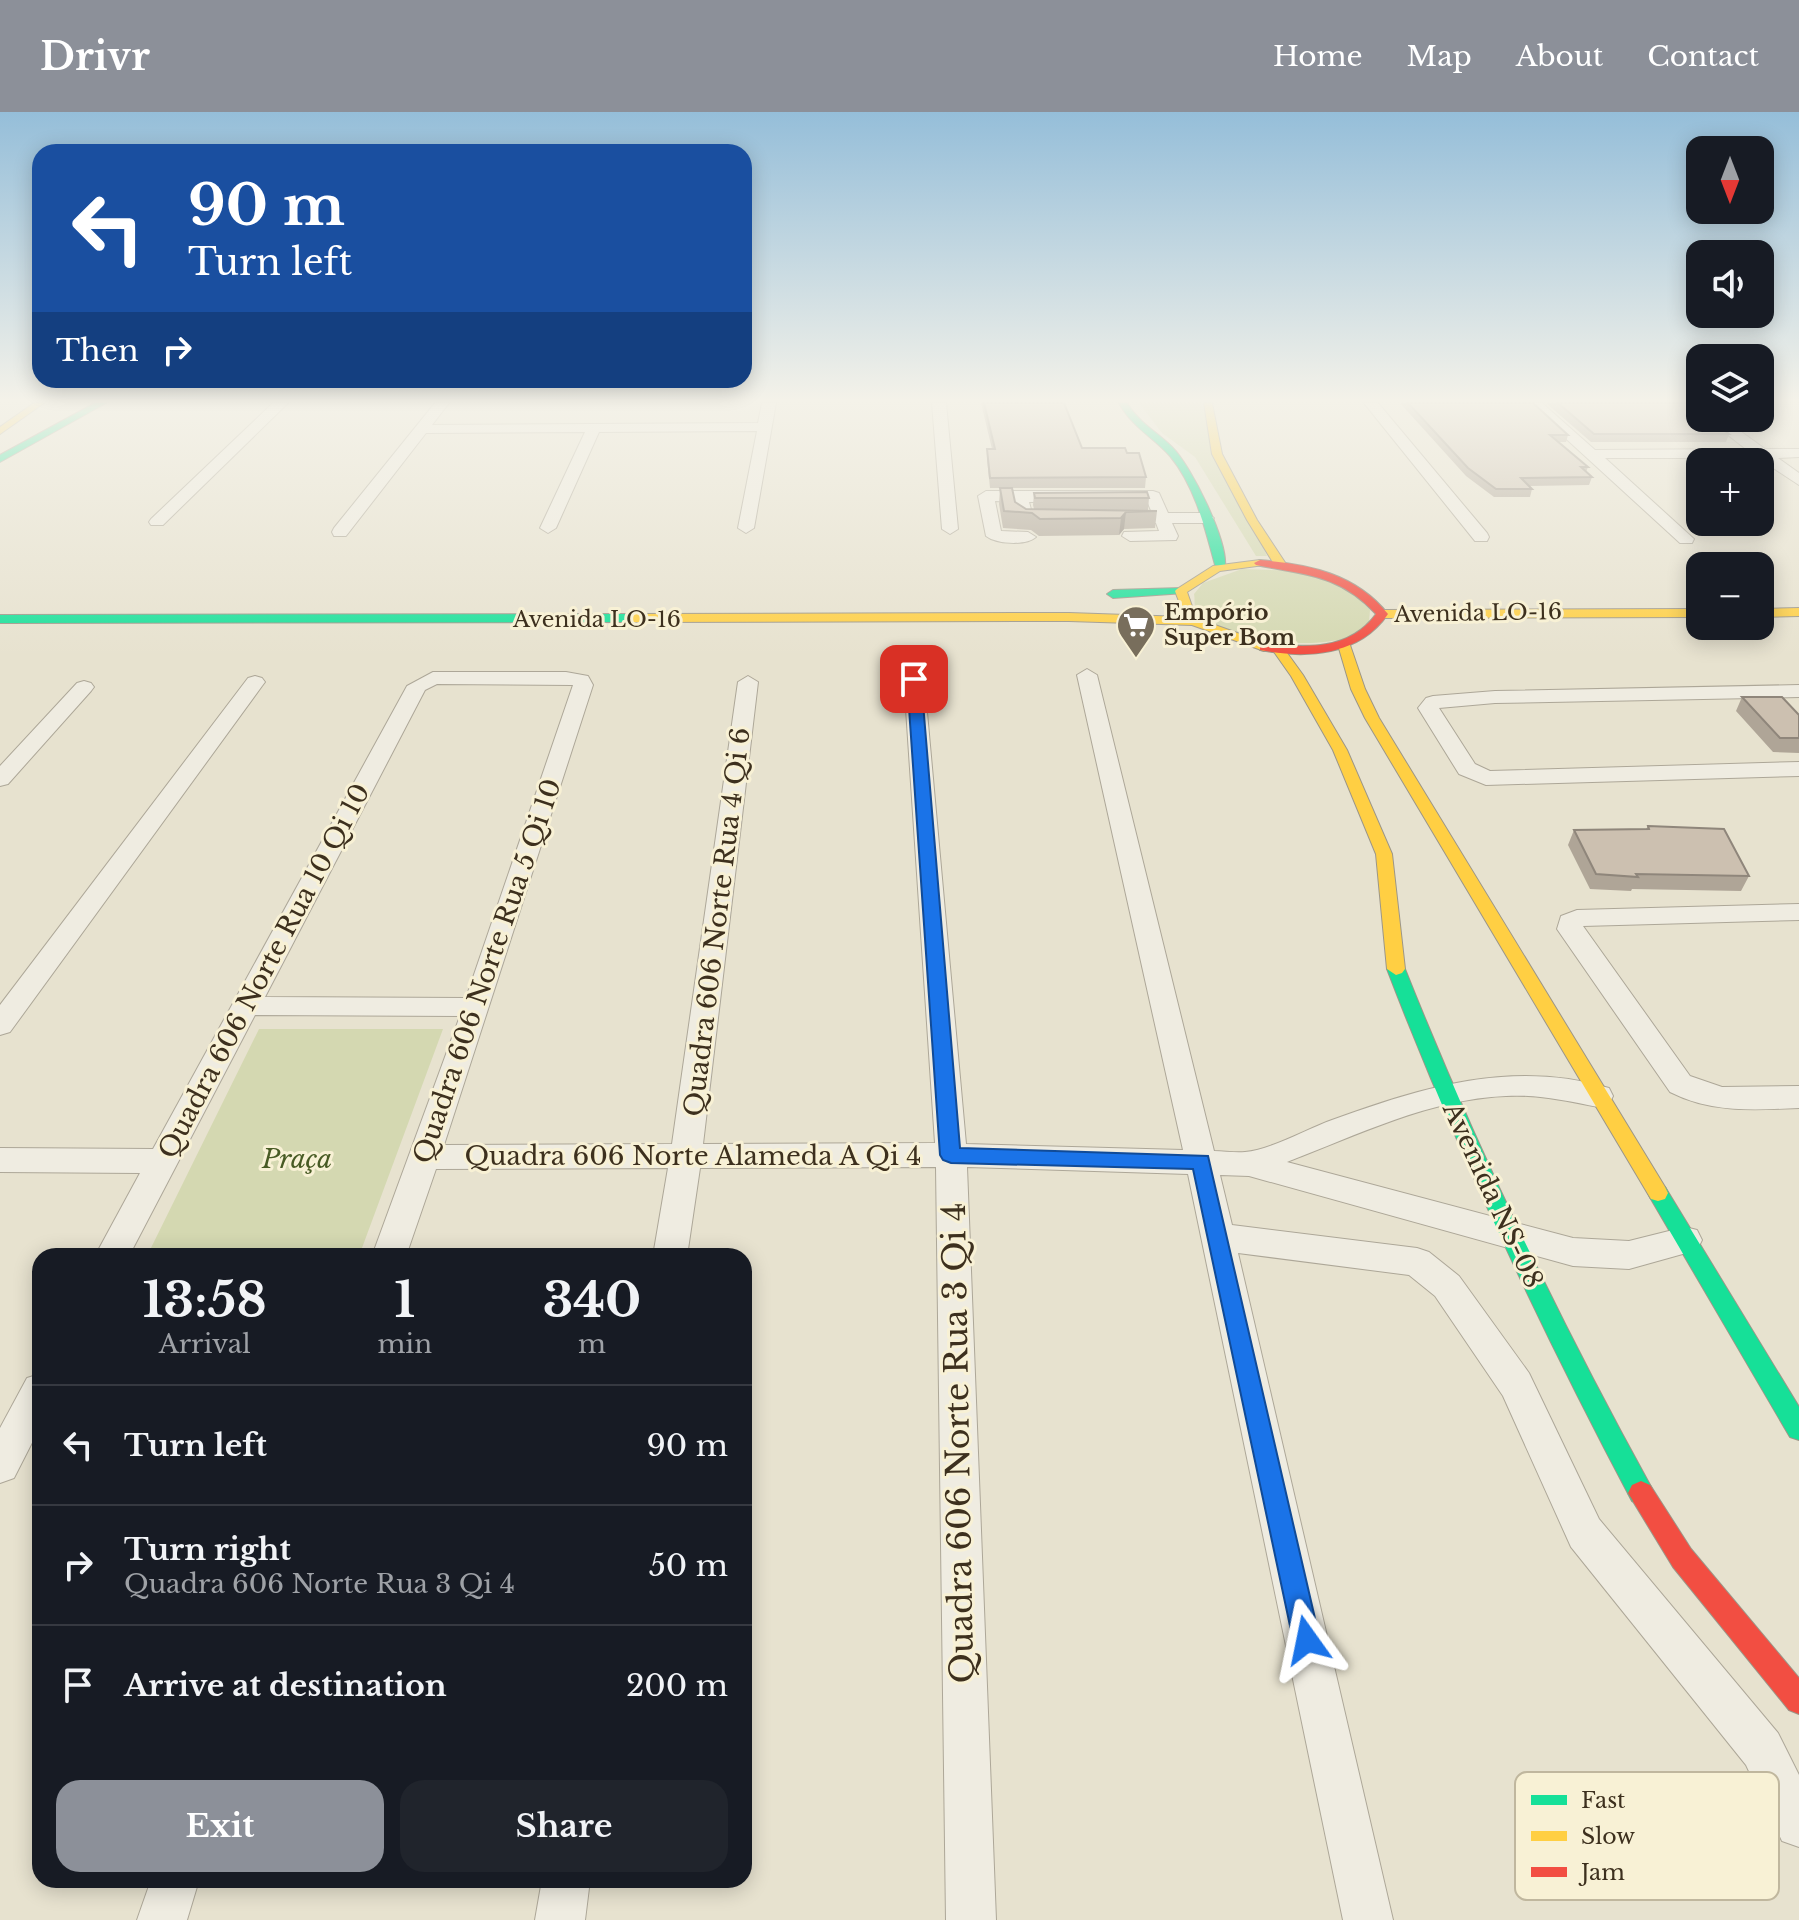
<!DOCTYPE html>
<meta charset="utf-8">
<style>
:root{--surface:#171b24;--page:#20242c;--text:#f1f3f6;--muted:#9ea1a6;--line:#363941;--accent:#8c9099}
body{margin:0;font-family:"Libre Baskerville",serif;background:var(--page);color:var(--text);height:100vh;display:flex;flex-direction:column;font-size:30px;white-space:nowrap}
*{box-sizing:border-box;margin:0}
p{font-size:26px;color:var(--muted)}
.icon{flex:none;width:44px;height:44px;fill:none;stroke:currentColor;stroke-width:2;stroke-linecap:round;stroke-linejoin:round}
.map{position:relative;flex:1;overflow:hidden}
.panel{position:absolute;left:32px;top:1136px;width:720px;height:640px;display:flex;flex-direction:column;background:var(--surface);border-radius:24px;box-shadow:0 4px 20px #0003}
.panel>*{flex:none}
.hud{position:absolute;left:32px;top:32px;width:720px;height:244px;border-radius:24px;box-shadow:0 4px 20px #0003;background:#1a4fa0;color:#fff;overflow:hidden}
.needle{width:52px;rotate:180deg}
.buttons{position:absolute;left:1686px;top:24px;display:grid;gap:16px}
.buttons a{display:grid;place-items:center;width:88px;height:88px;border-radius:16px;background:var(--surface);box-shadow:0 4px 20px #0003;font-size:40px}
.pin{position:absolute;display:grid;place-items:center;width:68px;height:68px;color:#fff;margin:-34px;border-radius:16px;box-shadow:0 4px 12px #0006}
.me{position:absolute;width:88px;margin:-44px;rotate:348deg;stroke-linejoin:round;filter:drop-shadow(0 0 6px #0008)}
.turn{display:flex;align-items:center;gap:28px;height:168px;padding:0 24px;font-size:36px}
.turn .icon{width:104px;height:104px;stroke-width:2.5}
.turn b{display:block;font-size:56px;line-height:68px}
.then{display:flex;align-items:center;height:76px;padding:0 24px;background:#0003;gap:16px;font-size:30px}
.eta{display:flex;justify-content:space-evenly;align-items:center;height:136px;text-align:center}
.eta b{font-size:48px;font-weight:700;line-height:56px}
.primary-button{display:flex;gap:16px;margin-top:auto;padding:16px 24px}
.primary-button a{flex:1;height:92px;border-radius:24px;background:var(--accent);color:#fff;font-size:32px;font-weight:700;line-height:92px;text-align:center}
.primary-button a+a{background:var(--page);color:var(--text)}
ul{padding:0;list-style:none}
li{display:flex;align-items:center;gap:24px;height:120px;padding:0 24px;border-top:2px solid var(--line)}
li div{flex:1}
li b{display:block;font-size:30px}
li em{font-style:normal}
header{display:flex;align-items:center;gap:48px;box-sizing:border-box;height:112px;padding:0 40px;background:var(--accent);color:#fff}
header strong{font-size:38px}
nav{display:flex;gap:44px;margin-inline-start:auto;font-size:28px}
.map>svg:first-child{display:block}
</style>
<header>
<strong>Drivr</strong>
<nav><a>Home</a><a>Map</a><a>About</a><a>Contact</a></nav>
</header>
<div class="map">
<svg width="1799" height="1808" viewBox="0 0 1799 1808">
<rect width="100%" height="100%" fill="#e7e2cf"/>
<!-- green -->
<path fill="#d4d8b1" d="M1139,291H1201L1267,444H1256L1195,345L1162,321Z
M1242,457L1297,459L1346,474L1370,498C1370,499 1369,510 1369,510C1350,547 1211,531 1195,494C1194,490 1195,486 1194,482L1203,471Z
M259,917H443L359,1144H147Z"/>
<g fill="none" stroke-linecap="round" stroke-linejoin="round">
<defs>
<path id="street" d="M273,291H288L163,413H151L149,410L151,407Z
M435,291H449L432,313L758,311L762,291H776L754,416L746,421L738,416L757,319L599,320L556,416L548,421L540,416L585,320L426,321L346,424H334L332,420L334,416Z
M932,291H946L958,417L950,422L942,417Z
M1364,291H1378L1487,421L1489,425L1487,429H1475Z
M1527,291H1542L1595,338L1746,337L1706,306H1722L1765,337H1799V345L1778,346L1799,361V373L1758,346H1605L1694,427L1692,431H1680Z
M986,379H1153L1159,381L1168,401H1206L1214,406L1206,411H1172L1178,424L1176,428L1130,429L1122,424L1124,420L1159,419L1156,411H1025L1017,406L1013,390L995,389L1001,419L1028,420L1036,425C1026,434 996,432 986,424L978,384ZM1147,389L1152,401H1032L1029,390Z
M1087,557L1097,563L1214,1039C1224,1039 1235,1041 1245,1040C1270,1038 1307,1017 1332,1008C1423,975 1513,947 1609,976L1613,984L1609,992L1598,995C1568,989 1537,982 1506,984C1430,987 1357,1023 1287,1050L1573,1126L1629,1129L1685,1115L1697,1118L1702,1128L1697,1138L1629,1157L1573,1154L1249,1064L1220,1063L1232,1113L1417,1136L1429,1140L1459,1164L1529,1261L1599,1407L1778,1621L1799,1663V1735L1782,1729L1746,1653L1571,1435L1503,1284L1435,1184L1409,1163L1238,1141L1393,1808H1343L1188,1062L967,1055L996,1808H946L936,1055L700,1056L687,1144H653L668,1056L436,1057L406,1144H372L460,904L255,903L129,1144H95L140,1061L0,1060V1036L153,1037L407,574L433,560H566L588,564L593,573L444,1033L672,1032L738,570L748,564L758,570L703,1032L935,1031L904,567L914,561L924,567L966,1032L1183,1038L1077,563ZM437,572L573,573L466,886L265,885L425,578Z
M255,564L262,566L265,570L262,574L10,920L0,923V893L248,566Z
M84,569L91,571L94,575L91,579L8,672L0,674V654L77,571Z
M1799,573V585L1495,591L1439,596L1475,652L1490,659L1799,650V664L1486,673L1459,662L1418,596L1426,586L1433,584L1495,579Z
M1799,792V808L1583,814L1690,964L1722,975L1799,974V996C1753,998 1711,1001 1670,980L1557,817L1561,804L1577,798Z
M40,1262V1315L14,1366L0,1371V1316L27,1266Z
M151,1768H199L187,1808H137Z
M542,1768H590L585,1808H535Z"/>
<path id="fast" d="M95,291H106L0,350V343Z
M1119,291H1127C1139,311 1157,320 1172,335C1192,355 1228,429 1225,455L1215,453C1205,416 1195,374 1170,344C1153,325 1132,315 1119,291Z
M1181,476L1185,477V481L1113,486L1107,482L1113,478Z
M0,503L633,502L639,506L633,510L0,511Z
M1396,851L1405,857C1475,1033 1558,1206 1650,1373L1654,1381L1650,1389L1641,1393L1632,1389C1541,1217 1457,1039 1387,857Z
M1658,1073L1665,1075L1799,1295V1328L1790,1325L1651,1087L1648,1081L1651,1075Z"/>
<path id="slow" d="M34,291H44L0,322V315Z
M1204,291H1212L1222,342L1257,408L1286,452L1284,454L1274,452L1247,408L1212,342Z
M1260,448L1266,451L1264,453L1220,459L1187,480L1194,500L1201,508L1268,532V538L1264,539L1192,513L1069,509L633,510L627,506L633,502L1069,501L1185,505L1175,479L1177,477L1213,454Z
M1799,496V504L1760,505V497Z
M1700,497V505L1382,506L1376,502L1382,498Z
M1344,529L1350,533L1365,577L1379,606L1665,1075L1668,1081L1665,1087L1658,1089L1651,1087L1365,606L1351,577L1338,533Z
M1274,534H1282L1303,563L1347,638L1392,742L1405,857L1402,861L1396,863L1387,857L1376,742L1333,638L1291,564L1272,537Z"/>
<path id="jam" d="M1260,448C1309,452 1356,462 1388,502C1359,544 1307,547 1260,538V532L1264,531C1305,536 1349,539 1376,502C1339,462 1305,463 1256,453L1254,451Z
M1641,1369L1650,1373L1691,1437L1799,1566V1602L1789,1598L1673,1455L1628,1381L1632,1373Z"/>
</defs>
<!-- street casing -->
<use href="#street" stroke="#ada798" stroke-width="2"/>
<!-- fast casing -->
<use href="#fast" stroke="#9c9688" stroke-width="2"/>
<!-- slow casing -->
<use href="#slow" stroke="#9c9688" stroke-width="2"/>
<!-- jam casing -->
<use href="#jam" stroke="#9c9688" stroke-width="2"/>
<!-- street -->
<use href="#street" fill="#efece1" fill-rule="evenodd"/>
<!-- fast -->
<use href="#fast" fill="#16e098" fill-rule="evenodd"/>
<!-- slow -->
<use href="#slow" fill="#ffcf43" fill-rule="evenodd"/>
<!-- jam -->
<use href="#jam" fill="#f24e42" fill-rule="evenodd"/>
</g>
<!-- wall -->
<path fill="#afa597" d="M981,291H1064L1082,336L1127,341L1146,365L1145,376H1003L1015,390L1026,397H1034L1033,393L1034,381L1149,386L1148,398H1079L1157,399L1155,416L1124,417L1119,423L1039,424L1031,418L1003,416L999,392L1000,376H990L987,347V337H992Z
M1400,291H1533L1568,323L1566,330H1559L1588,355L1586,360L1592,365L1589,373L1529,374L1532,377L1530,385H1494L1466,364Z
M1546,291H1690L1729,322L1726,330H1591Z
M1742,585L1799,603V641L1773,640L1736,599Z
M1648,714L1749,764L1741,779L1632,777L1631,779L1590,777L1568,733L1574,718L1646,717Z"/>
<!-- shaded-wall -->
<path fill="#8f867b" d="M1126,400L1124,417L1119,423L1121,406Z"/>
<!-- building -->
<path fill="#ccc0b0" stroke="#8f867b" stroke-width="2" d="M984,291H1064L1082,336H1125L1127,341H1139L1146,365L990,366L987,337H995Z
M1408,291H1533L1568,323H1550L1588,355H1581L1592,365L1521,366L1532,377H1496L1468,356Z
M1558,291H1690L1700,299V306H1708L1729,322H1594Z
M1000,376H1012L1015,390L1026,397L1157,399L1126,400L1121,406L1040,407L1032,401L1004,399Z
M1147,380L1149,386H1035L1034,381Z
M1742,585H1782L1799,603V626H1780Z
M1648,714L1724,717L1749,764L1636,762L1638,765L1596,762L1574,718L1649,717Z"/>
<!-- sky -->
<linearGradient id="sky" x2="0" y2="1"><stop stop-color="#95bed9"/><stop offset="0.53" stop-color="#f4f2e9"/><stop offset="1" stop-color="#f4f2e9" stop-opacity="0"/></linearGradient>
<rect width="1799" height="544" fill="url(#sky)"/>
<!-- route -->
<path fill="#1a73e8" stroke="#114b97" stroke-width="2" d="M914,563L921,567L960,1036L1208,1044L1320,1528L1316,1538L1307,1542L1297,1538L1293,1528L1193,1057L951,1051L943,1048L940,1043L907,567Z"/>
<!-- icons -->
<defs>
<symbol id="supermarket-pin" viewBox="-11 -11 22 30"><path d="M0 17L-7.5 6A9.5 9.5 0 1 1 7.5 6Z" fill="#786e5c" stroke="#f8f1d5"/><path d="M-6-5.5h2.5l.6 2H6L4.5 2H-2.5L-4.4-4H-6ZM-1.5 3.2a1.3 1.3 0 1 0 .1 0ZM3 3.2a1.3 1.3 0 1 0 .1 0Z" fill="#fff"/></symbol>
</defs>
<g fill-rule="evenodd">
<use href="#supermarket-pin" x="1114" y="491" width="44" height="60"/>
</g>
<g text-anchor="middle" dominant-baseline="central" stroke-width="6" stroke-linejoin="round" paint-order="stroke">
<!-- far-poi labels -->
<g font-size="22" font-weight="bold" fill="#3d301e" stroke="#f8f1d5" text-anchor="start">
<text x="1164" y="500">Empório<tspan x="1164" dy="25">Super Bom</tspan></text>
</g>
<!-- far-street labels -->
<g font-size="22" fill="#3d301e" stroke="#f8f1d5">
<text transform="translate(1478 501) rotate(-1)">Avenida LO-16</text>
<text x="597" y="507">Avenida LO-16</text>
</g>
<!-- street labels -->
<g font-size="26" fill="#3d301e" stroke="#f8f1d5">
<text transform="translate(717 810) rotate(-83)">Quadra 606 Norte Rua 4 Qi 6</text>
<text transform="translate(264 859) rotate(-62)">Quadra 606 Norte Rua 10 Qi 10</text>
<text transform="translate(487 859) rotate(-71)">Quadra 606 Norte Rua 5 Qi 10</text>
<text x="693" y="1044">Quadra 606 Norte Alameda A Qi 4</text>
<text transform="translate(1493 1083) rotate(65)">Avenida NS-08</text>
</g>
<!-- park labels -->
<g font-size="26" font-style="italic" fill="#485b24" stroke="#f8f1d5">
<text x="297" y="1047">Praça</text>
</g>
<!-- near-street labels -->
<g font-size="32" fill="#3d301e" stroke="#f8f1d5">
<text transform="translate(958 1331) rotate(-91)">Quadra 606 Norte Rua 3 Qi 4</text>
</g>
</g>
<!-- legend -->
<rect x="1515" y="1660" width="264" height="128" rx="12" fill="#f8f1d5" stroke="#c0b79e" stroke-width="2"/>
<rect x="1531" y="1683" width="36" height="10" fill="#16e098"/>
<rect x="1531" y="1719" width="36" height="10" fill="#ffcf43"/>
<rect x="1531" y="1755" width="36" height="10" fill="#f24e42"/>
<g font-size="22" fill="#3d301e">
<text x="1581" y="1696">Fast</text>
<text x="1581" y="1732">Slow</text>
<text x="1581" y="1768">Jam</text>
</g>
</svg>
<div class="buttons">
<a><svg class="needle" viewBox="-14 -14 28 28"><path d="M0-13l5 13h-10z" fill="#e53935"/><path d="M0 13l5-13h-10z" fill="#9ea1a6"/></svg></a>
<a><svg class="icon" aria-label="sound" viewBox="0 0 24 24"><path d="M4 9h4l5-4v14l-5-4H4zM17 9q2 3 0 6"/></svg></a>
<a><svg class="icon" aria-label="layers" viewBox="0 0 24 24"><path d="M12 4l9 5-9 5-9-5zM3 14l9 5 9-5"/></svg></a>
<a>+</a>
<a>−</a>
</div>
<div class="pin" style="left:914px;top:567px;background:#d93025"><svg class="icon" aria-label="arrive" viewBox="0 0 24 24"><path d="M6 21V4h12l-3 4 3 4H6"/></svg></div>
<svg class="me" style="left:1307px;top:1528px" viewBox="-20 -20 40 40"><path d="M0-17L14 15 0 8-14 15z" fill="#1a73e8" stroke="#fff" stroke-width="4"/></svg>
<div class="hud">
<div class="turn"><svg class="icon" aria-label="left" viewBox="0 0 24 24"><path d="M17 20v-9H6M10 6l-5 5 5 5"/></svg><div><b>90 m</b>Turn left</div></div>
<div class="then">Then<svg class="icon" aria-label="right" viewBox="0 0 24 24"><path d="M7 20v-9h11M14 6l5 5-5 5"/></svg></div>
</div>
<section class="panel">
<div class="eta">
<div><b>13:58</b><p>Arrival</p></div>
<div><b>1</b><p>min</p></div>
<div><b>340</b><p>m</p></div>
</div>
<ul>
<li><svg class="icon" aria-label="left" viewBox="0 0 24 24"><path d="M17 20v-9H6M10 6l-5 5 5 5"/></svg><div><b>Turn left</b></div><em>90 m</em></li>
<li><svg class="icon" aria-label="right" viewBox="0 0 24 24"><path d="M7 20v-9h11M14 6l5 5-5 5"/></svg><div><b>Turn right</b><p>Quadra 606 Norte Rua 3 Qi 4</p></div><em>50 m</em></li>
<li><svg class="icon" aria-label="arrive" viewBox="0 0 24 24"><path d="M6 21V4h12l-3 4 3 4H6"/></svg><div><b>Arrive at destination</b></div><em>200 m</em></li>
</ul>
<div class="primary-button"><a>Exit</a><a>Share</a></div>
</section>
</div>
